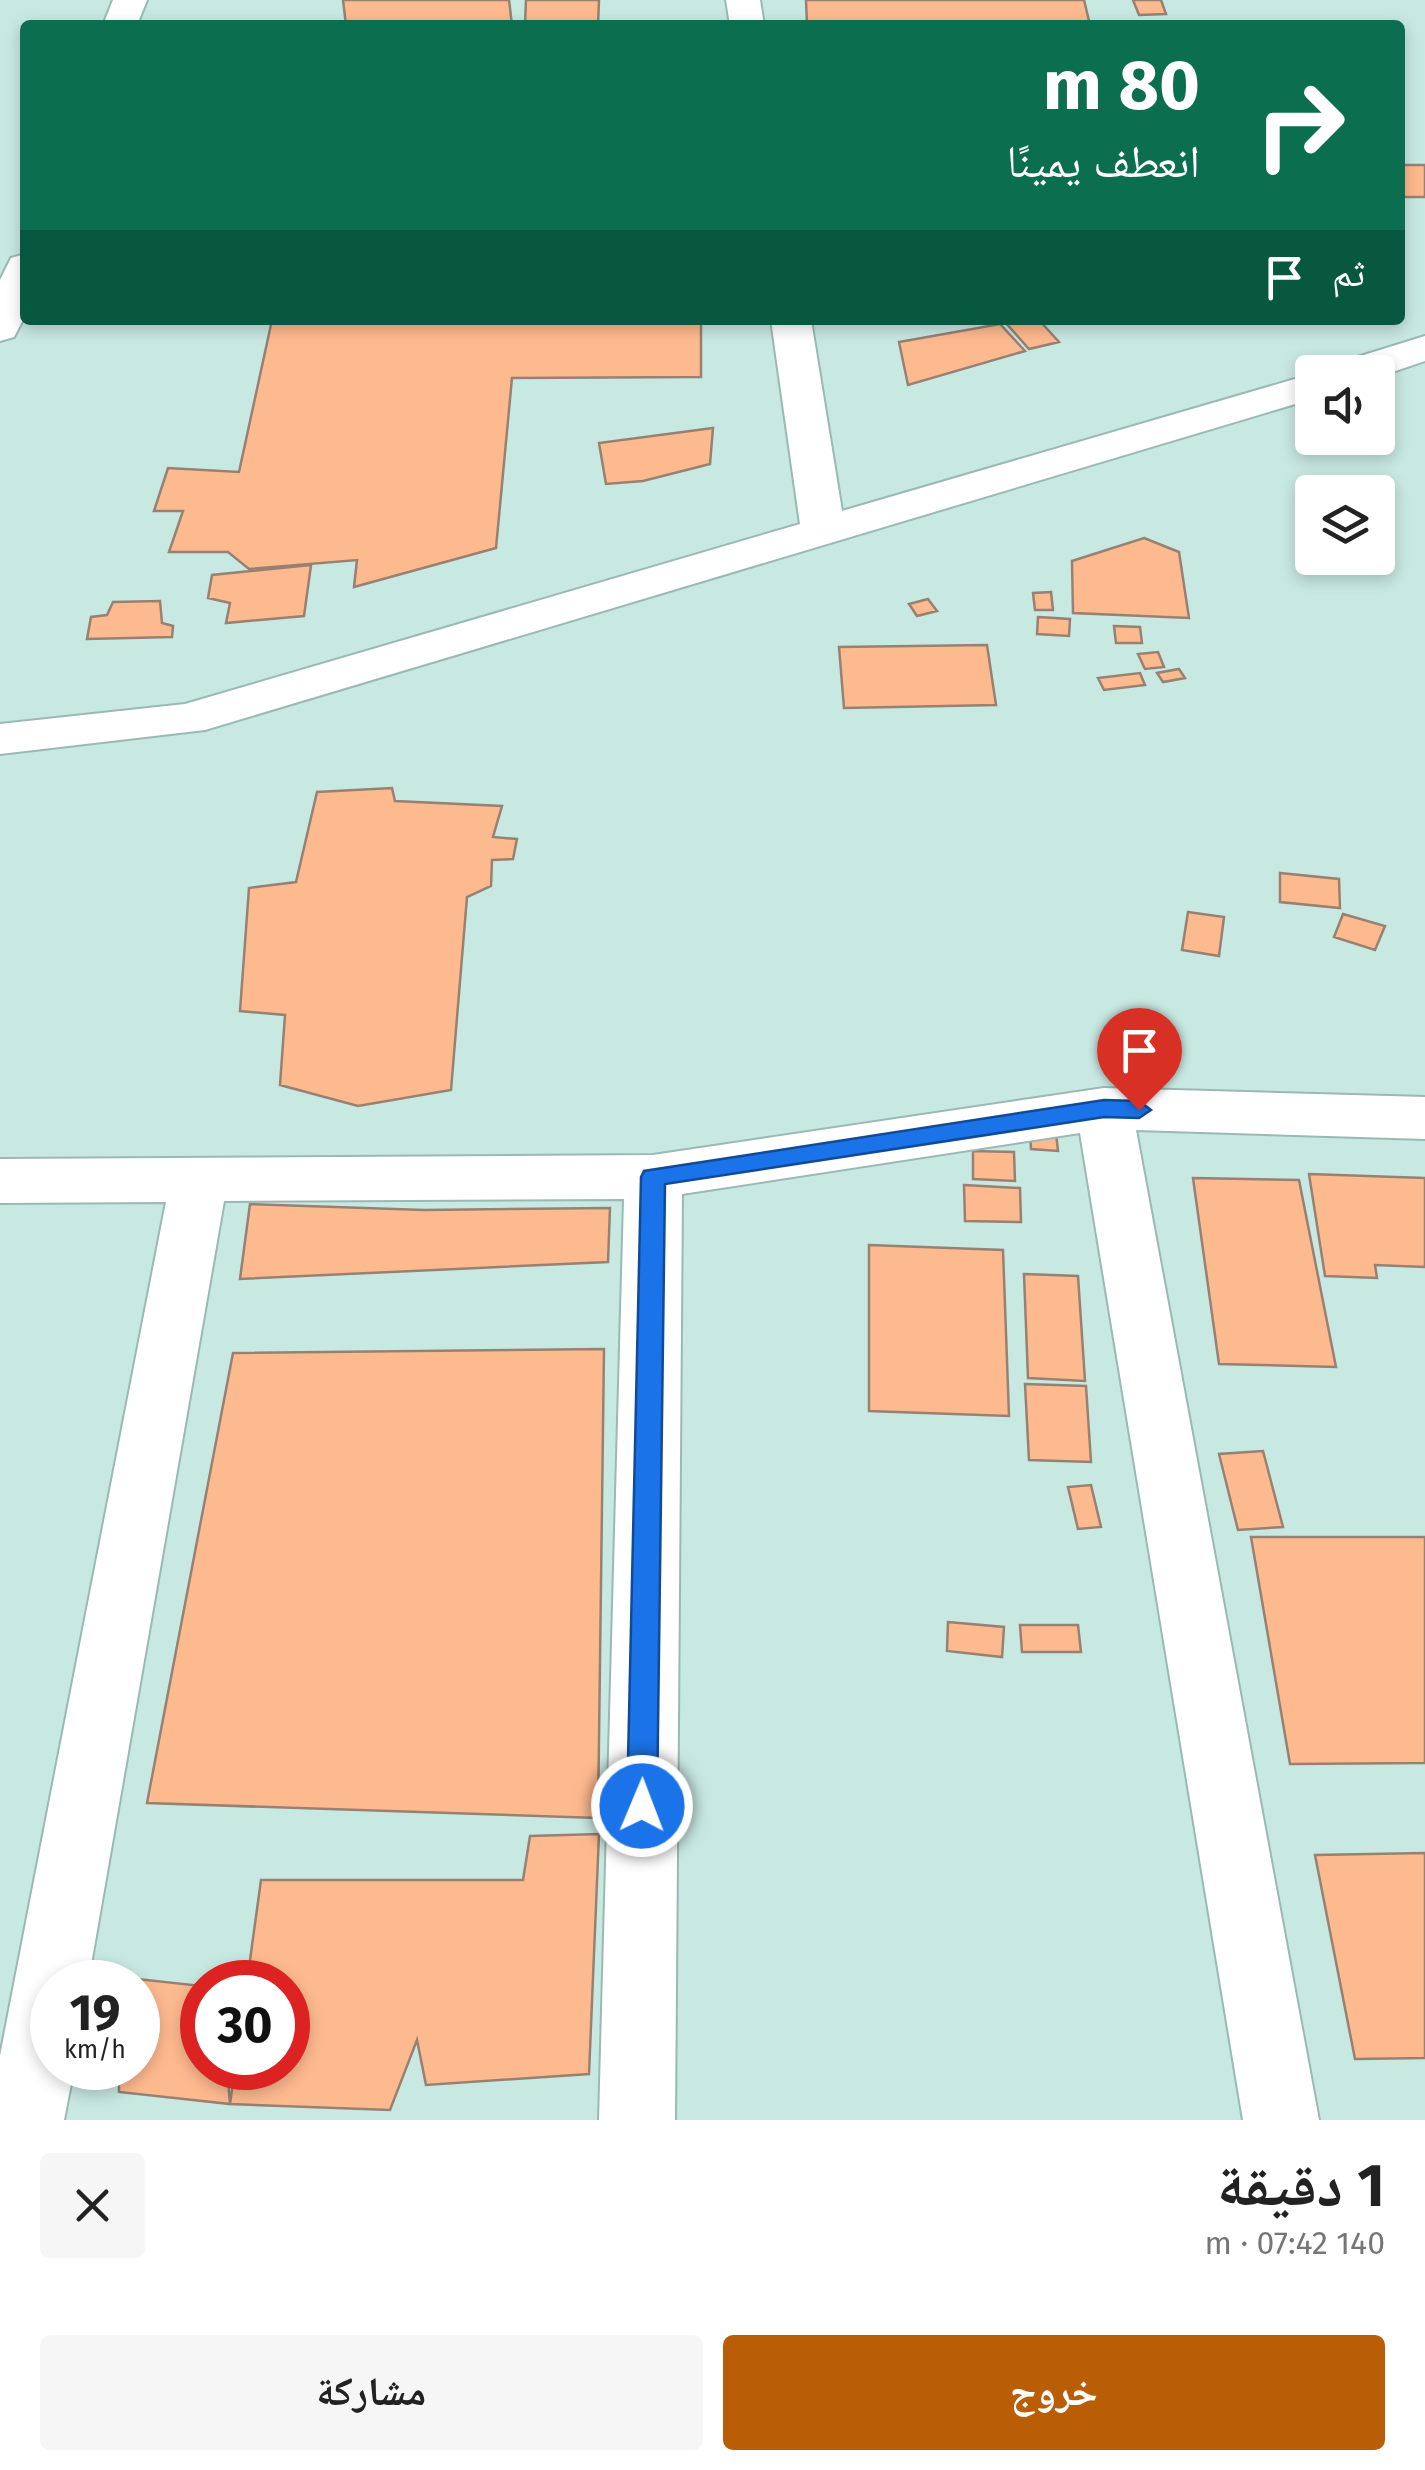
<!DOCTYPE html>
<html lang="ar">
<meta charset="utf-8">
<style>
:root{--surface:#fff;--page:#f6f6f6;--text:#222;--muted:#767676;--accent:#b95d06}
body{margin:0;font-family:"Fira Sans","Noto Naskh Arabic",sans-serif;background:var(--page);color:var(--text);direction:rtl;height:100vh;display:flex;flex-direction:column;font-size:38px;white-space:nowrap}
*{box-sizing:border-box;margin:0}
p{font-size:32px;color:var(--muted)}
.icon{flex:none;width:55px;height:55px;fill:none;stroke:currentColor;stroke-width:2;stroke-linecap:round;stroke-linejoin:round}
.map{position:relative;height:2120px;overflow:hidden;direction:ltr}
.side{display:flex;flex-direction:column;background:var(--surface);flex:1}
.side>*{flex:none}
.hud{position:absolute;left:20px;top:20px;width:1385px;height:305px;border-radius:10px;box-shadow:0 5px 15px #0003;direction:rtl;background:#0b6e4f;color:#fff;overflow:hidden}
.tools{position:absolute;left:1295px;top:355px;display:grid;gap:20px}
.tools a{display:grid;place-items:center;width:100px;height:100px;border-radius:10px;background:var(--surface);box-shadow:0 5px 15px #0003;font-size:50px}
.speed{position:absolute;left:30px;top:1960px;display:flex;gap:20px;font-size:50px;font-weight:700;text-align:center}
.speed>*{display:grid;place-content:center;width:130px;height:130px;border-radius:50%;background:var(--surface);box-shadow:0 5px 15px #0003;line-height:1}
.speed small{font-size:25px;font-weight:400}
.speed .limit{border:15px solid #d22;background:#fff;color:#111}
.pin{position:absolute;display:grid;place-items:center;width:85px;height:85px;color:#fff;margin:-102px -42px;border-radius:50% 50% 50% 0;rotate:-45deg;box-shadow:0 0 10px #0007}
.pin .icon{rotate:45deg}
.me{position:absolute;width:110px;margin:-55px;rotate:1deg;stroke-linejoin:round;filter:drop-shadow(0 0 8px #0008)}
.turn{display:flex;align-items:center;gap:35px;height:210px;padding:0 40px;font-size:45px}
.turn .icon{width:130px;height:130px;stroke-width:2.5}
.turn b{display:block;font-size:70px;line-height:85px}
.then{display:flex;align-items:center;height:95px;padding:0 40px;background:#0003;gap:20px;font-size:38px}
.round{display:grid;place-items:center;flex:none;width:105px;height:105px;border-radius:10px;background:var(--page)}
.headline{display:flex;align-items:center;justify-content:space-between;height:170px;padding:0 40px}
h1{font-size:60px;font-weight:700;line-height:75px}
.action{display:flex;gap:20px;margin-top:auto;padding:20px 40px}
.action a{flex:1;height:115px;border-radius:10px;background:var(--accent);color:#fff;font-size:40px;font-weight:700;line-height:115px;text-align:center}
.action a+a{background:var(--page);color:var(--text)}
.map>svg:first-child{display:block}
</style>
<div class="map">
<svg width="1425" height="2120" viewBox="0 0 1425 2120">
<rect width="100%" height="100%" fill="#c8e8e2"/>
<!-- building -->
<path fill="#feba8f" stroke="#978173" stroke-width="2.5" d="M343,0H509L512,25H346Z
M526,0H599L598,25H525Z
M806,0H1084L1090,25H807Z
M1133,0H1161L1166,14L1139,15Z
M1400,165H1425V197H1400Z
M272,320H701V377L512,378L496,548L354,587L357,560L249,569L228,552H169L183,511H154L168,468L239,472Z
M1039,320L1059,342L1029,349L1004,321Z
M1000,324L1025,351L908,385L899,342Z
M713,428L710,464L643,481L606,484L599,443Z
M1144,538L1179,552L1189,618L1073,613L1072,561Z
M311,565L304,616L226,623L230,603L208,598L212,575Z
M1051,592L1053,610H1035L1033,593Z
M928,599L937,611L917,616L909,604Z
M160,601L162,623L173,626L172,637L87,639L91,617L107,615L113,602Z
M1038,617L1070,619L1069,636L1037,634Z
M1114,626L1140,627L1142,643H1116Z
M987,645L996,705L844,708L839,647Z
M1158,652L1164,667L1145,669L1138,654Z
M1179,669L1185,678L1163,682L1157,673Z
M1140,673L1145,685L1104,690L1098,678Z
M392,788L395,801L502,806L493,837L517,839L513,859L492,860L491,886L467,897L451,1090L358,1106L280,1085L285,1015L240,1011L249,888L296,882L317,792Z
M1280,873L1339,879L1340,908L1280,902Z
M1188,912L1224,917L1219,956L1182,950Z
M1343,914L1385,926L1375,950L1334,937Z
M1030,1132L1056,1133L1058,1151L1031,1149Z
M973,1151L1014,1152L1015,1181L973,1179Z
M1309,1174L1425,1178V1267L1375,1265L1377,1278L1325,1276Z
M1193,1178L1299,1180L1336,1367L1219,1364Z
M964,1185L1020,1188L1021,1222L965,1221Z
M250,1204L424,1210L610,1208L608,1262L240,1279Z
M869,1245L1003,1250L1009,1416L869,1411Z
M1024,1274L1078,1276L1085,1381L1028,1378Z
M604,1349L598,1818L147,1803L233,1353Z
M1025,1384L1086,1386L1091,1462L1029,1460Z
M1263,1451L1283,1527L1238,1530L1219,1454Z
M1091,1485L1101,1527L1078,1529L1068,1487Z
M1251,1537H1425V1763L1290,1764Z
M948,1622L1004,1627L1002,1657L947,1651Z
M1020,1625H1078L1081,1652H1022Z
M599,1834L589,2074L426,2085L417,2040L390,2110L230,2104L235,2068H288V1982H247L261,1880H523L530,1836Z
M1425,1853V2058L1355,2059L1315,1855Z
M119,1977L202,1986V2068H227L230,2104L119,2092V2068H138V1982H119Z"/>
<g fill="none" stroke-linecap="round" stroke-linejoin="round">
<defs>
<path id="minor" d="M726,0H760L764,25H730Z
M771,320H811L842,511L1312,374V399L205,730L0,754V724L185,704L800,524Z
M1425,336V361L1378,377V372H1332L1338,363Z
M1104,1088L1425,1097V1139L1136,1130L1319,2120H1243L1080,1133L682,1194L675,2120H599L624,1199L224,1201L88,1982H52V2068H74L64,2120H0V2056L166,1202L0,1203V1159L653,1155Z"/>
<path id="tertiary" d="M113,0H147L137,25H103Z
M25,254V316L14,337L0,341V280L11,258Z"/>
</defs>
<!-- minor casing -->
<use href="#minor" stroke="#9bb9b4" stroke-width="4"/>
<!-- tertiary casing -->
<use href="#tertiary" stroke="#9bb9b4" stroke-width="4"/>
<!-- minor -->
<use href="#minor" fill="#fff" fill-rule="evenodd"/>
<!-- tertiary -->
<use href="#tertiary" fill="#fff" fill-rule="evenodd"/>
</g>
<!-- route -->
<path fill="#1a73e8" stroke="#114b97" stroke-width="2.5" d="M1104,1100L1139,1101L1151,1110L1139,1118L1104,1117L665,1184L657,1806L652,1815L642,1819L632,1815L627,1806L641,1177L644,1171Z"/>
</svg>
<div class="tools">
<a><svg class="icon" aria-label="sound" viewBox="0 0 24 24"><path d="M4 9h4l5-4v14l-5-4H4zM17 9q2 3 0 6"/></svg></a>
<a><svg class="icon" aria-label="layers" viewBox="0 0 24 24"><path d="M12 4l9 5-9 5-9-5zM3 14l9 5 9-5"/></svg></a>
</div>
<div class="speed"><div>19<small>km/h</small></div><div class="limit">30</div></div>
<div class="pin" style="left:1139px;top:1110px;background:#d93025"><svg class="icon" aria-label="arrive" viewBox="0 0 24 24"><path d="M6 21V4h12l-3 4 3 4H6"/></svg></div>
<svg class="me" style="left:642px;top:1806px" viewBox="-20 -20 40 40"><circle r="17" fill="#1a73e8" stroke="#fff" stroke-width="3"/><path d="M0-11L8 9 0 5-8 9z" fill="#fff"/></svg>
<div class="hud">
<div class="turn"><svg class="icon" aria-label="right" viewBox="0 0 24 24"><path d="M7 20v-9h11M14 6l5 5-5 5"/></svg><div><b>80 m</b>انعطف يمينًا</div></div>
<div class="then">ثم<svg class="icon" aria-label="arrive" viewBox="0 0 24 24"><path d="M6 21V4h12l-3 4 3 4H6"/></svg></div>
</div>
</div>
<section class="side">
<div class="headline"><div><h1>1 دقيقة</h1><p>140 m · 07:42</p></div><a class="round"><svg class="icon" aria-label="close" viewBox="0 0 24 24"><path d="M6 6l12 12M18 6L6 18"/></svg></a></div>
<div class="action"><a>خروج</a><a>مشاركة</a></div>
</section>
